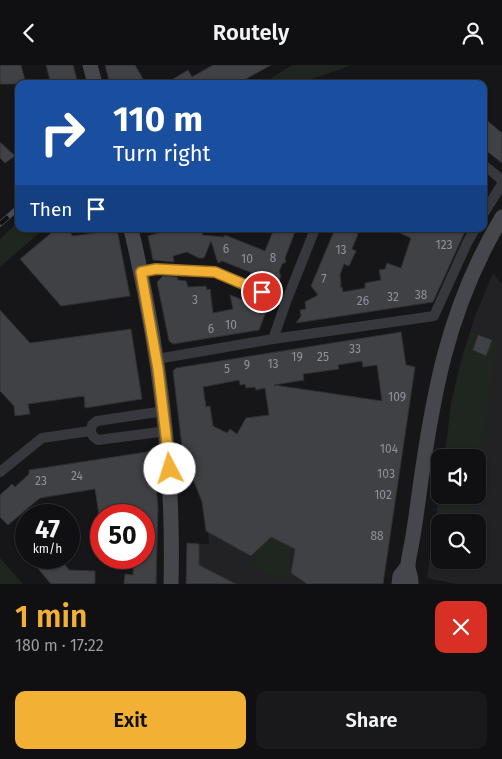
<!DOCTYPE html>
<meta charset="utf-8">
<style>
:root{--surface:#101012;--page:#19191b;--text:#f1f3f6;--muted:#9c9d9f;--line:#303032;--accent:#f2b134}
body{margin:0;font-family:"Fira Sans",sans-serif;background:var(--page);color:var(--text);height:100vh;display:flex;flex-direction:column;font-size:19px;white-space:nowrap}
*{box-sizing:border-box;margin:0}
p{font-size:16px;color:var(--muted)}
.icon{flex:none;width:28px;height:28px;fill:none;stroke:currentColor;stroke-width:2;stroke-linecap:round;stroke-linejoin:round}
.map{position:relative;height:519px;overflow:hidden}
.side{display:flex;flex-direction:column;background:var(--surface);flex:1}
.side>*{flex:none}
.guide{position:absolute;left:15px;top:15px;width:472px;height:152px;border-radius:10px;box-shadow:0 1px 4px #0004,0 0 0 1px var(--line);background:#1a4fa0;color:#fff;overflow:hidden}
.fabs{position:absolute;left:431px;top:384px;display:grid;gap:10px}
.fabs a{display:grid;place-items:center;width:55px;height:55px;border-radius:10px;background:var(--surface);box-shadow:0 1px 4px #0004,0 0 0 1px var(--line);font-size:25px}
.speed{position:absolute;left:15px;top:439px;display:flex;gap:10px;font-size:25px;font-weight:700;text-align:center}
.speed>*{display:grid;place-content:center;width:65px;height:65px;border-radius:50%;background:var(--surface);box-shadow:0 1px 4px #0004,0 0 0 1px var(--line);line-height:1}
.speed small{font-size:12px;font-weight:400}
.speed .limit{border:8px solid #d22;background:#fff;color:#111}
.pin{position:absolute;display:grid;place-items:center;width:42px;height:42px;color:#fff;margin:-21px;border:2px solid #fff;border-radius:50%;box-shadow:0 1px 5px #0007}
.me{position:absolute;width:55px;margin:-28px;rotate:355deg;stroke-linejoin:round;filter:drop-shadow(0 0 4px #0008)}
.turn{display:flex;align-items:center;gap:18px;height:105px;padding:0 15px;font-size:22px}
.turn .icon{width:65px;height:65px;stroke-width:2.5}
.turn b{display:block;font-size:35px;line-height:42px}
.then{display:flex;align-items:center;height:48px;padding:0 15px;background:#0003;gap:10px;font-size:19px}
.round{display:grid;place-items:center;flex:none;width:52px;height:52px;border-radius:10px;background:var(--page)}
.head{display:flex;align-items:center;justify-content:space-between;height:85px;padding:0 15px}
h1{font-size:30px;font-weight:600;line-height:38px;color:var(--accent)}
.action{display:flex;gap:10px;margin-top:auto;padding:10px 15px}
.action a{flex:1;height:58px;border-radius:10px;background:var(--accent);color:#111;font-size:20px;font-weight:600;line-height:58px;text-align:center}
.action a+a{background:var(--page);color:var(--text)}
header{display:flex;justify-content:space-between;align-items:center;height:65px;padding:0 15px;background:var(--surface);font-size:22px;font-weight:600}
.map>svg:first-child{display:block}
</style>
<header><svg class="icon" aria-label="back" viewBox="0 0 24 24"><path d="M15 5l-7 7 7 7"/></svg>Routely<svg class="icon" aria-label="person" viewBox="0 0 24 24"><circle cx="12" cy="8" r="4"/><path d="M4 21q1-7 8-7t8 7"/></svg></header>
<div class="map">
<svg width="502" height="519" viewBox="0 0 502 519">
<rect width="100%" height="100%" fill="#161618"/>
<!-- built -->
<path fill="#222225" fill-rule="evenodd" d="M493,208L502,219V519H455L427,513L440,423V430H478V392H444L455,320L462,292L475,251ZM440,458H478V495H440Z
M208,467L251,491L271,472L363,519H205L186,509L187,478L209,479Z"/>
<!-- green -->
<path fill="#1e261f" d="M292,0H352L298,19H262Z
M19,156V164H44L0,202V174Z
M471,266L498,276L478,403V392H445L451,337Z
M441,430H473L469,454L439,449Z
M271,472L293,483L289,506L284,517L250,499L256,494L260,482Z
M0,493L23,519H0Z"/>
<!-- building -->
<path fill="#404145" stroke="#303034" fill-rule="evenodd" d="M0,0H21L26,19H0Z
M46,0H73L78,19H51Z
M105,0H135L146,19H110Z
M213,0H271L237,19H165L188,5L192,12Z
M484,53L502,68V98L484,84Z
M0,77L15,91L5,98L0,93Z
M56,164H67L73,171L101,167V164H117L130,231L61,241L20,194Z
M167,164H204L202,170L224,172L225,170L265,186L274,164H296L285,193L286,197L282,199L279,207L281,211L277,220L270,215L222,196L218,198L211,176L204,193H199L187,187L173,191L174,197L153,195L148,171L168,165Z
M335,164H358L356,168L358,169L352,184L356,186L349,201L344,199L340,210L341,219L340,222H342L343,227L365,223V218L381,215L379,205L385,204L387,198L401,203L411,173L391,164H466L433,237L296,258L301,251L300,245L306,244L305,237L318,230L311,221Z
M163,211L177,212L178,215L186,216L188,222L206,221L207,225L210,224L213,248L233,244L230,230L267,244L259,265L173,279L169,276L157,217Z
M0,245L30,278L131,264L142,334L85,343L84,331L28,339L30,349L15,351L14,341L0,326Z
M401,267L406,300L415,302L383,519H307L291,508L295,484L271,472L251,491L206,466L202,437L193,414L190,389L183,390L173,306L176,303ZM362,296L363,302L377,300L382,336L274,320L304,315L303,309L339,304L338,300ZM239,315L240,320L245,319L246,323L255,322L256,325L265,323L269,350L246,353L237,369L230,364L227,368L213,361L210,341L206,342L203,322Z
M478,270L492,275L486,291L473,285Z
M153,386L158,443L156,519H124L125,509L133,510L134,492H144V450H139L138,443L113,447V450H99L95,424L40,433L8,460L0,452V430L12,419L15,422L29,409V405Z
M187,478L199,479V500L236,519H186Z
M44,492H59L69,505L95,506V518L93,519H51L35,500Z"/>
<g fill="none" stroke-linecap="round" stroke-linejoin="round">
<!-- street -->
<path stroke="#37383d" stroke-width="10" d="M484,100L502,115
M484,148L502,119
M141,207L156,204L215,207L286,237
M273,274L286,237L315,164
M157,294L273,274L434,251L467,178L475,164
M164,346L97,356L92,360C90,367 91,371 98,375L167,366
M0,407L42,373L90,366"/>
<!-- secondary -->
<path stroke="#45474d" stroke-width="15" d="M90,0L95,19
M131,164C159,283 174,397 171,519
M399,519L400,511L407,502
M411,519C412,512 408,507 408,501C408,495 410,488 411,482C414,467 416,452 418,437C432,332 447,244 502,152"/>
<defs>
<path id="rail" d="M0,159L19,142"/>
</defs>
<!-- rail casing -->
<use href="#rail" stroke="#4a4c52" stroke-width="5.5"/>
<!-- rail -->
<use href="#rail" stroke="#111113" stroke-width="4" stroke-dasharray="11" stroke-linecap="butt"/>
</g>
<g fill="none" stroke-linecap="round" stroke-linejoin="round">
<defs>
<path id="route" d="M170,404L158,304L141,207L156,204L215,207L262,227"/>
</defs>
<!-- route casing -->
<use href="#route" stroke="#9d7322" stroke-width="12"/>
<!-- route -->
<use href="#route" stroke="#f2b134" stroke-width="9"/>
</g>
<g text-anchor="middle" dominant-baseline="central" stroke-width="5" stroke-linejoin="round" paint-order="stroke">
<!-- number labels -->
<g font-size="12" fill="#8e929b">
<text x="444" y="180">123</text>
<text x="226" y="184">6</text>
<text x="341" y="185">13</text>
<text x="273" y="193">8</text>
<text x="247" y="194">10</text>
<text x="324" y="214">7</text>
<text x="421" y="230">38</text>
<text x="393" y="232">32</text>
<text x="195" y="235">3</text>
<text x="363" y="236">26</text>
<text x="231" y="260">10</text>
<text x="211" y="264">6</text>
<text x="355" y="284">33</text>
<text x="297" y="292">19</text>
<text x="323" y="292">25</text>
<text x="273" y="299">13</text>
<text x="247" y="300">9</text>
<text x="227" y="304">5</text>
<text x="397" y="332">109</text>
<text x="389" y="384">104</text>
<text x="386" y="409">103</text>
<text x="77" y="411">24</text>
<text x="41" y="416">23</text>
<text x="383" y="430">102</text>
<text x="377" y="471">88</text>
</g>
</g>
</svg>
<div class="fabs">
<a><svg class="icon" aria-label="sound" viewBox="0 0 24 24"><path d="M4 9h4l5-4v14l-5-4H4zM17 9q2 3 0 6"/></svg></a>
<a><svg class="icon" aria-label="search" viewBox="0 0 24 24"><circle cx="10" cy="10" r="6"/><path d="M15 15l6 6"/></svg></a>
</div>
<div class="speed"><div>47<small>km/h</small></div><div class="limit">50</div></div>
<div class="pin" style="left:262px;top:227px;background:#d93025"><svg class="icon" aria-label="arrive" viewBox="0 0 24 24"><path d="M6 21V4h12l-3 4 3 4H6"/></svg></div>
<svg class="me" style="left:170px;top:404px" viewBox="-20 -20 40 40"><circle r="19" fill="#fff"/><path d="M0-13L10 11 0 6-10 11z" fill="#f2b134"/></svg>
<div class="guide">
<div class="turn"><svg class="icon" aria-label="right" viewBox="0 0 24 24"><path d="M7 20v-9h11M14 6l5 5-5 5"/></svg><div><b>110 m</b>Turn right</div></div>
<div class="then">Then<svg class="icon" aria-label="arrive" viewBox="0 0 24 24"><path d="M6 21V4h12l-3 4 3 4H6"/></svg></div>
</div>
</div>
<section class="side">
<div class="head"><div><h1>1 min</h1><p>180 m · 17:22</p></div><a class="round" style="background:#d93025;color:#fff"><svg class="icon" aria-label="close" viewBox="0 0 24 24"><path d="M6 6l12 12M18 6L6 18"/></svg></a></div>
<div class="action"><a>Exit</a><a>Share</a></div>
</section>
